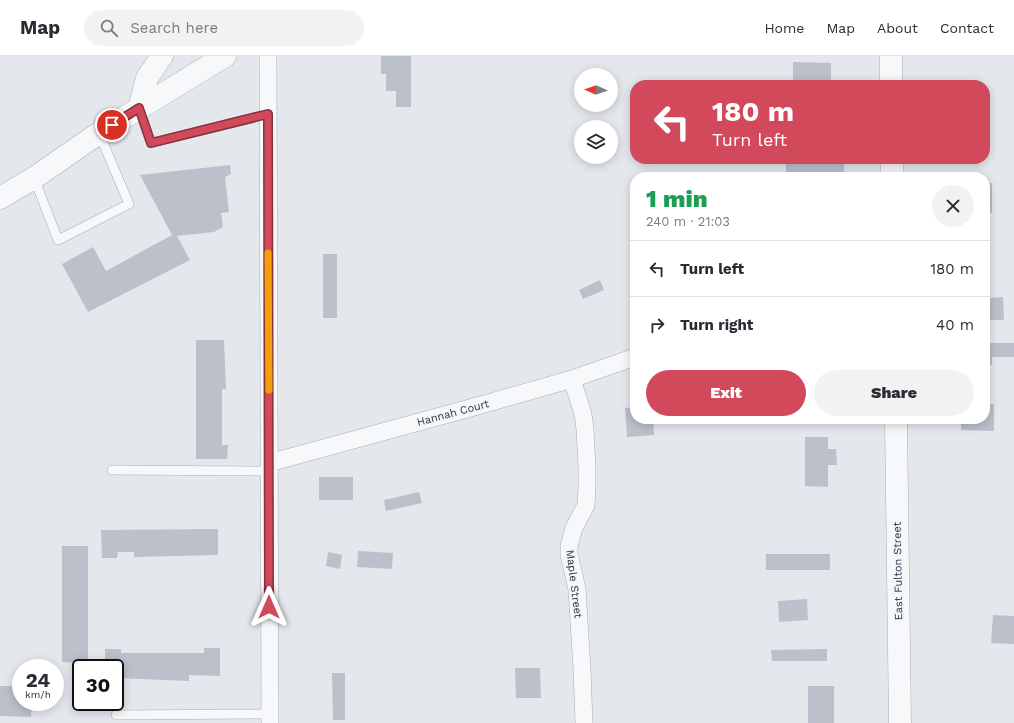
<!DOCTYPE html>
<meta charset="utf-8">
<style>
:root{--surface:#fff;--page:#f2f2f3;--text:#2b2b33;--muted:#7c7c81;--line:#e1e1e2;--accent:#d1495b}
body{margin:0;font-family:"Work Sans",sans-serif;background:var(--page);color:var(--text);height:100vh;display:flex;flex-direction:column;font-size:15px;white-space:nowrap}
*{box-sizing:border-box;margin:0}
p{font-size:13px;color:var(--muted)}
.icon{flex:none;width:22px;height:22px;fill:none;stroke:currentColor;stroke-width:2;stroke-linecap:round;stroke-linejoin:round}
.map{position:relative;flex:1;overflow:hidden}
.panel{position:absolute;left:630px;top:116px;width:360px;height:252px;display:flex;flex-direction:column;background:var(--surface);border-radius:16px;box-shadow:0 2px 10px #0003}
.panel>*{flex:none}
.hud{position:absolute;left:630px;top:24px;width:360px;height:84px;border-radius:16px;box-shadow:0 2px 10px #0003;background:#d1495b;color:#fff;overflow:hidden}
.needle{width:26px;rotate:272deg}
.buttons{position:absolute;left:574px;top:12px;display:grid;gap:8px}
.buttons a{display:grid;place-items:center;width:44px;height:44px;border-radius:50%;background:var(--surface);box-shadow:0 2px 10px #0003;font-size:20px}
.speed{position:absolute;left:12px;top:603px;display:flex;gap:8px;font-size:20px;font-weight:700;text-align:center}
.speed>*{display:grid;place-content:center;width:52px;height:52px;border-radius:50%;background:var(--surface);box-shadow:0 2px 10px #0003;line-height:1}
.speed small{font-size:10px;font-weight:400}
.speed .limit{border:2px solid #111;border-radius:6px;background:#fff;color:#111}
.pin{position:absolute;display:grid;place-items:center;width:34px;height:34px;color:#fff;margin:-17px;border:2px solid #fff;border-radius:50%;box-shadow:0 1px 4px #0007}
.me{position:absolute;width:44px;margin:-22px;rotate:0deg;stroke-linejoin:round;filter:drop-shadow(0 0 3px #0008)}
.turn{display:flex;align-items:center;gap:14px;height:84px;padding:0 16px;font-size:18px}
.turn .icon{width:52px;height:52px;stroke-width:2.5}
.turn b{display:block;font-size:28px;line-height:34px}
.round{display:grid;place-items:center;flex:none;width:42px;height:42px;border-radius:21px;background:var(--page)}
.overview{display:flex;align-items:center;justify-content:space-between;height:68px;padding:0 16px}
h1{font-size:24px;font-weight:800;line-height:30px;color:#1e9e55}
.primary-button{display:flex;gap:8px;margin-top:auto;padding:8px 16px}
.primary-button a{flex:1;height:46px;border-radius:24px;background:var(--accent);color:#fff;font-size:16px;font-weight:800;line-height:46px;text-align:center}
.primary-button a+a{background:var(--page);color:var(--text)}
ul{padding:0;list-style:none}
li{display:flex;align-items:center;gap:12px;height:56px;padding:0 16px;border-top:1px solid var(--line)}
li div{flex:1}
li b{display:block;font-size:15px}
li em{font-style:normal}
header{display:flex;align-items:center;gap:24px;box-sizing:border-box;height:56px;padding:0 20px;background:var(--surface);border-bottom:1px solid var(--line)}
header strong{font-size:19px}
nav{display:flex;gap:22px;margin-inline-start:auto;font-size:14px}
.search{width:280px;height:36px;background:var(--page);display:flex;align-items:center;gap:10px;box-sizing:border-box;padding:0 14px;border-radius:22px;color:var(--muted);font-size:15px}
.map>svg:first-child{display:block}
</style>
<header>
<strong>Map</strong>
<div class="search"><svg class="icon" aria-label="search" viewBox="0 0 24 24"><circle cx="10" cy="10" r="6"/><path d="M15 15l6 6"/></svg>Search here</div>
<nav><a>Home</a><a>Map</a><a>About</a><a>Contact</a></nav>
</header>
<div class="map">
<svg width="1014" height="667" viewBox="0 0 1014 667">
<rect width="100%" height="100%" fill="#e4e7ec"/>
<!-- building -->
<path fill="#bbc0ca" d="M381,0H411V51H396V35H386V18H381Z
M793,6L831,7V27L793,26Z
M786,103H844V121H786Z
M948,103H979V108L947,107Z
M230,109L231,118L225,121L229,156L221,157L223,171L214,176L177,180L190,204L88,256L62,208L93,191L106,215L172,179L140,119Z
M985,127H992V157H985Z
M323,198H337V262H323Z
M985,221H989V242L1003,241L1004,264H985Z
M600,224L604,234L583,243L579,234Z
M196,284H224L226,333H222V389H228L227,403H196Z
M985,287H1014V301H992V309H985Z
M985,348H994V375L961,374V363H985Z
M635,351V363H653L654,379L627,381L625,352Z
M805,381H828V393H836L837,409H828V431L805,430Z
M319,421H353V444H319Z
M419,436L422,447L386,455L384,444Z
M218,473V499L134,501V496H118L117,502H102L101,474Z
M62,490H88V607L62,606Z
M358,495L393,497L392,513L357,511Z
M328,496L342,499L340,513L326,510Z
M766,498H830V514H766Z
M807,543L808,564L779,566L778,545Z
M993,559L1014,560V588L991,587Z
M204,592H220V620L189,619V625L115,622V612H105V593H121V597H204Z
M827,593V605H772L771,594Z
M515,612H540L541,642H516Z
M332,617H345V664H333Z
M0,630H21V646H32L31,661L0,660Z
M808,630H834V667H808Z"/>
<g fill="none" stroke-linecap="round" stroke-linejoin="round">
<defs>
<path id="service" d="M139,53L151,87L268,58
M34,122L58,184L129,148L99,77
M112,414L269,415
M116,659L270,658"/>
<path id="minor" d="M268,0L270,667
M572,323L583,358L585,373L587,411V431L586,449L574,472L569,490V498L577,533L582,613L584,667
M269,407L481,349L572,323L635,301"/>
<path id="tertiary" d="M891,0V29
M139,53L147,22L162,0
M892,103V121
M0,142L34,122L99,77L225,0
M896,363L900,667"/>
</defs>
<!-- service casing -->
<use href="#service" stroke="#a9aeb7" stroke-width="10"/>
<!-- minor casing -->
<use href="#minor" stroke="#a9aeb7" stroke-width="18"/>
<!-- tertiary casing -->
<use href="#tertiary" stroke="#a9aeb7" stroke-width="23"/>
<!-- service -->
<use href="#service" stroke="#f7f8fa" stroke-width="9"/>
<!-- minor -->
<use href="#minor" stroke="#f7f8fa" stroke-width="17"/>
<!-- tertiary -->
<use href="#tertiary" stroke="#f7f8fa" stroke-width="22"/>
</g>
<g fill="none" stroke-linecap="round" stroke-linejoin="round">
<defs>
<path id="route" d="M112,69L139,52L151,87L268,58L269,551"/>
</defs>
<!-- route casing -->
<use href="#route" stroke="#882f3b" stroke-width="10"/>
<!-- route -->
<use href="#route" stroke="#d1495b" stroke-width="7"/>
<!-- slow -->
<path stroke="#f59e0b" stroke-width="7" d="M268,197L269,334"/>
</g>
<g text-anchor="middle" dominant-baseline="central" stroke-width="3.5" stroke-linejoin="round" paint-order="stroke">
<!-- street labels -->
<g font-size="11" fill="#2b3445" stroke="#f4f6f9">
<text transform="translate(453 357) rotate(-15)">Hannah Court</text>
<text transform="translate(898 515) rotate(-91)">East Fulton Street</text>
<text transform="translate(574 528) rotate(83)">Maple Street</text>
</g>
</g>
</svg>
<div class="buttons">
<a><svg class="needle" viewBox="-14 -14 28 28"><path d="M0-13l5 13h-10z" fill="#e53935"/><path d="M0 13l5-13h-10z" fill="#7c7c81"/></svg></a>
<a><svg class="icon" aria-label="layers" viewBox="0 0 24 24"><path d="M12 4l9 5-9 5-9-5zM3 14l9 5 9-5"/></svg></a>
</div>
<div class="speed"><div>24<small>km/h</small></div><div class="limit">30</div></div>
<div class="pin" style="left:112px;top:69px;background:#d93025"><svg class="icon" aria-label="arrive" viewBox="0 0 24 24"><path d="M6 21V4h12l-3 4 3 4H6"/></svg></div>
<svg class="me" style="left:269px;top:551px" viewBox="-20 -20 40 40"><path d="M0-17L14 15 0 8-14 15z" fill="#d1495b" stroke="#fff" stroke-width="4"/></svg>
<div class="hud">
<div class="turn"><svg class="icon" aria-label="left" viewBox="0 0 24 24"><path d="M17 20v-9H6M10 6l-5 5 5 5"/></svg><div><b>180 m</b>Turn left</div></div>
</div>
<section class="panel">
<div class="overview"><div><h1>1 min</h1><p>240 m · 21:03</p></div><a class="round"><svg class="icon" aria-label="close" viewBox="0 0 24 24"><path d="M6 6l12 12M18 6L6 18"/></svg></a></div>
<ul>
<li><svg class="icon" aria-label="left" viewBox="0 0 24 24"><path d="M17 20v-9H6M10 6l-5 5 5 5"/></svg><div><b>Turn left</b></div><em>180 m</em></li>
<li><svg class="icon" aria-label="right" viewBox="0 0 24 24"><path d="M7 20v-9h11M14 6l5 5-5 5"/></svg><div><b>Turn right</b></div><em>40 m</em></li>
</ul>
<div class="primary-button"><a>Exit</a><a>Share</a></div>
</section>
</div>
